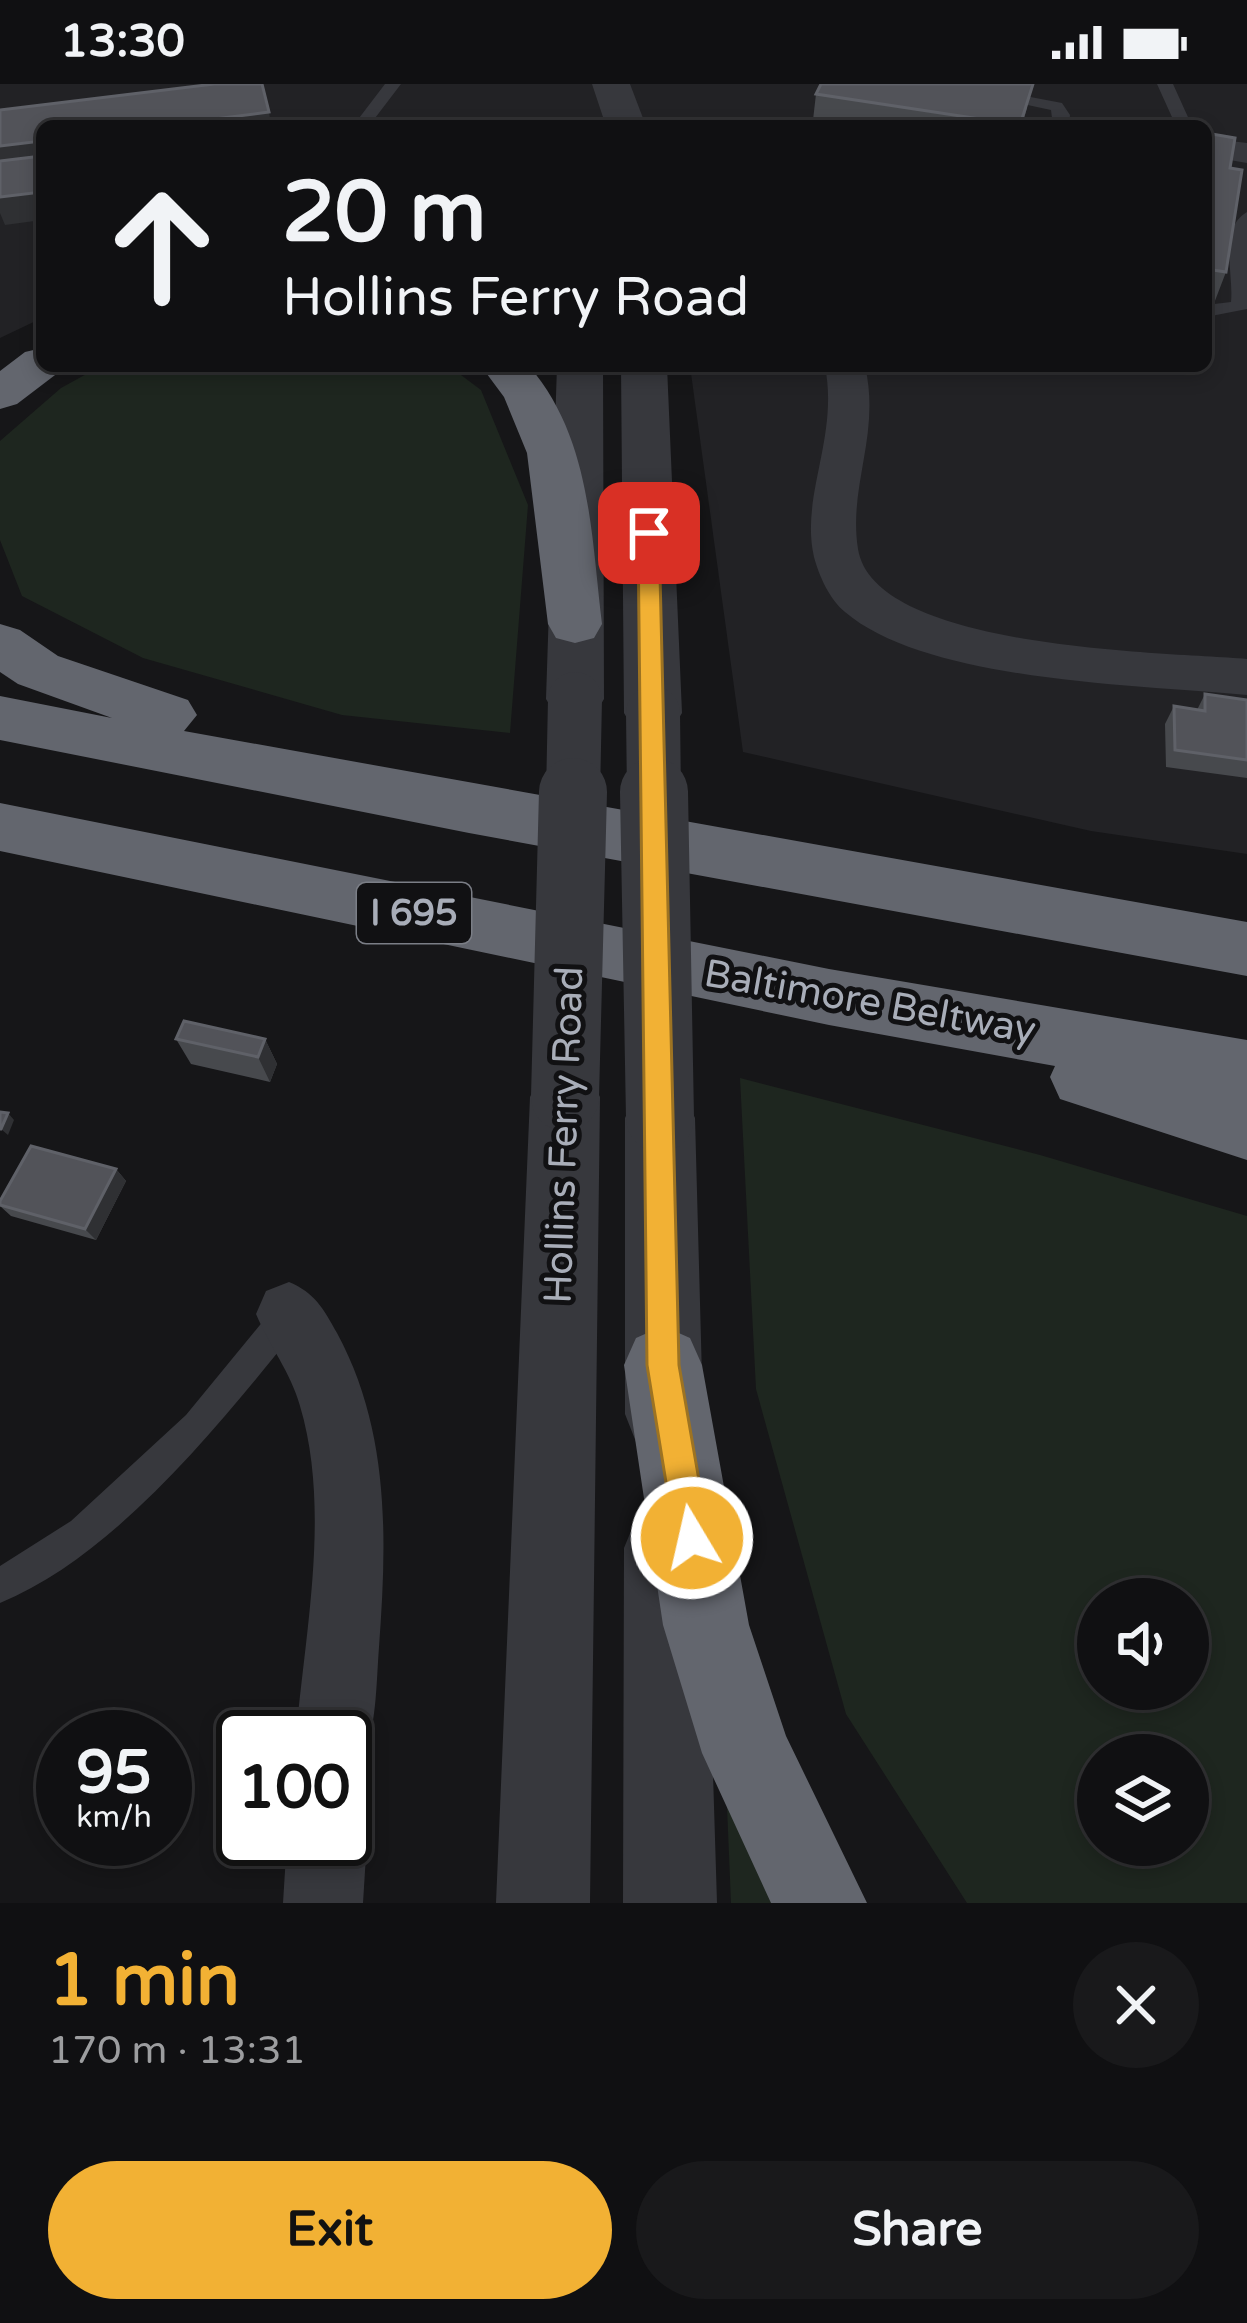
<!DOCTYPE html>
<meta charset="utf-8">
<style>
:root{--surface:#101012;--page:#19191b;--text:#f1f3f6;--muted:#9c9d9f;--line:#303032;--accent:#f2b134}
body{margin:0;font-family:"Varela Round",sans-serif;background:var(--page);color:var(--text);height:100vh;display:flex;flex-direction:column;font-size:45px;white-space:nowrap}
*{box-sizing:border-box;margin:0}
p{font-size:39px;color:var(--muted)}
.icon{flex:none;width:66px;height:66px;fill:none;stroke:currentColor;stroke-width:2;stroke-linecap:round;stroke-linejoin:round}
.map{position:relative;height:1819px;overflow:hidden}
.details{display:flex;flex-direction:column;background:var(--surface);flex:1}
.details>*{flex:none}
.guide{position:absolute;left:36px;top:36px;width:1176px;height:252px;border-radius:18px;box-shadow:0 6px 18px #0003,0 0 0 3px var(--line);background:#101012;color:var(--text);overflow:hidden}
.tools{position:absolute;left:1077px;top:1494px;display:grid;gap:24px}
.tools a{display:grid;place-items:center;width:132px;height:132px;border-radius:50%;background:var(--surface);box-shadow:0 6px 18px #0003,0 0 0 3px var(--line);font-size:60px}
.speed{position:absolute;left:36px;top:1626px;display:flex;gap:24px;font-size:60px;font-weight:700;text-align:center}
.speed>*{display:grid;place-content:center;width:156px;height:156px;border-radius:50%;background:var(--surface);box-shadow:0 6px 18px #0003,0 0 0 3px var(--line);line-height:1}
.speed small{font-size:30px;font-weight:400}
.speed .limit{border:6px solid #111;border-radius:18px;background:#fff;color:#111}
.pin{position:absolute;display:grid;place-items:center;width:102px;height:102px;color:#fff;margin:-51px;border-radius:24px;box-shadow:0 6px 18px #0006}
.me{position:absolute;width:132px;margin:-66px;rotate:351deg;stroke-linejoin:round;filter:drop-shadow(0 0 9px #0008)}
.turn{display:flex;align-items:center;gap:42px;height:252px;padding:0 48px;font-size:54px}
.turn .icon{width:156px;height:156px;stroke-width:2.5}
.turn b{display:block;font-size:84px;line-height:102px}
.round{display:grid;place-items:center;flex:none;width:126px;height:126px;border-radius:63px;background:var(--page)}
.summary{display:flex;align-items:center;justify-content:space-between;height:204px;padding:0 48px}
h1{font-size:72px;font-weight:800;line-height:90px;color:var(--accent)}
.primary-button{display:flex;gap:24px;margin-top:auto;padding:24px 48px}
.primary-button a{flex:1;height:138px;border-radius:72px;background:var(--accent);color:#111;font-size:48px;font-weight:800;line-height:138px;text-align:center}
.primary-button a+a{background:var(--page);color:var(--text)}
.status{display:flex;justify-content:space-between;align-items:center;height:84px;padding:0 60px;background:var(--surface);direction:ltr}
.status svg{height:33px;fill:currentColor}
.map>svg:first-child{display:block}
</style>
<div class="status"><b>13:30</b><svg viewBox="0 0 49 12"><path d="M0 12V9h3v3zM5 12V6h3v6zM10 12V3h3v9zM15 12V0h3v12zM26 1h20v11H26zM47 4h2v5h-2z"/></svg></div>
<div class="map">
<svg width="1247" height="1819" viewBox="0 0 1247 1819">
<rect width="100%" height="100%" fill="#161618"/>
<!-- built -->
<path fill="#222225" d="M0,0H1247V770L1091,747L743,668L690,282H1206V42H42V234L0,254Z"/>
<!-- green -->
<path fill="#1e261f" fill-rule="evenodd" d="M101,282H449L481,306L528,421L510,649L342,631L143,574L22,512L0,456V357L61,304Z
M740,994L1040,1071L1247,1132V1819H967L846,1630L756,1305ZM1098,1515H1188V1605H1098ZM1098,1671H1188V1761H1098Z
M726,1698L784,1819H731Z"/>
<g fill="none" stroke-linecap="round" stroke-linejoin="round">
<!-- service -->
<path fill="#37383d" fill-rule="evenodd" d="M385,0H401L369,42H353Z
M930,0H963L1062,19L1070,31L1069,42H1053L1051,26Z
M1157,0H1173L1192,42H1176Z
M1247,128V225L1206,233V221L1231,218C1234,190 1218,145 1247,128Z
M289,1215L300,1219L304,1230L300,1241C222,1337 117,1471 0,1519V1482L71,1437L186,1331L278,1219Z"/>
<!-- minor -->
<path fill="#37383d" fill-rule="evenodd" d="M1206,54L1247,59V79L1206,72Z
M825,282H865C881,351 848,401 858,465C874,566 1164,568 1247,575V611C1141,601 927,598 845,528C830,516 819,492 814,473C800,412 839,354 825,282Z
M289,1198C315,1209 323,1224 337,1249C390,1347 387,1455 379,1563C376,1603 377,1643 361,1680L345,1687V1653H296C305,1547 331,1426 300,1322C291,1289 269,1261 256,1230L266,1207Z
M345,1723L355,1727L367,1755L363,1819H283L287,1755H345Z"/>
<!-- tertiary -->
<path fill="#37383d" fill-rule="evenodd" d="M592,0H630L646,42H606Z
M557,282H603L604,615L595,630L575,636L555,630L546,615Z
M621,282H667L682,629L673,644L653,650L633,644L624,629Z
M565,982L589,991L600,1013L590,1819H496L530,1013L541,991Z
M660,1002L685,1012L695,1034L703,1330L692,1358L664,1369L636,1358L625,1330V1034L635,1012Z
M665,1423L694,1435L706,1464L717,1819H623L624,1464L636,1435Z"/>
<!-- motorway -->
<path fill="#63666e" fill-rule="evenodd" d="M42,264V282H63L59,288L17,320L0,325V287L25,268Z
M481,282H529C591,354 591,450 602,540L594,554L575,559L556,554L548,540L527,369L504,313Z
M0,540L20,546L58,572L188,616L197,631L184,647L1247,838V892L469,749L0,656V612L112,634L18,600L0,588Z
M0,719L829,885L1247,956V1076L1060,1015L1050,993L1055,982L829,941L0,767Z
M663,1242L690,1254L702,1281L749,1541L786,1652L867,1819H771L702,1669L663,1541L624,1281L636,1254Z"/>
<!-- tertiary-bridge-far1 -->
<path stroke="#37383d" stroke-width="54" d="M653,629L654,711
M573,711L575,615"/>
<!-- tertiary-bridge -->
<path stroke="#37383d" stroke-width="68" d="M654,708L660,1034
M565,1013L573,708"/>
</g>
<!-- wall -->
<path fill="#47494d" d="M816,10L1027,24L1022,42H850L813,36Z
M1206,49L1230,84L1226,188L1213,222L1206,221Z
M1205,610L1247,616V694L1166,683L1165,640L1174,622L1197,626Z
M176,955H265L277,980L270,998L191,980Z
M116,1085L126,1097L96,1156L11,1132L0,1122V1117Z"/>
<!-- shaded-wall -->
<path fill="#2f3033" d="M269,28L271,42H160Z
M42,57V85L0,79V62Z
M42,108V136L5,141L0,129V113Z
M265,955L277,980L270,998L258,973Z
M8,1029L14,1036L8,1051L1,1045Z
M116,1085L126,1097L96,1156L85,1145Z"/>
<!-- building -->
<path fill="#525359" stroke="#5f6168" stroke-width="3" d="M214,0H262L269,28L160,42H42V57L0,62V26Z
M821,0H1033L1020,41L816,10Z
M1124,36L1162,42H1123Z
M1206,49L1235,54L1230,84L1242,86L1226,188L1206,185Z
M42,72V108L0,113V77Z
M1205,610L1247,616V676L1175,666L1174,622L1205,627Z
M184,937L265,955L258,973L176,955Z
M0,1028L8,1029L1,1045H0Z
M31,1062L116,1085L85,1145L0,1121V1117Z"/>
<!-- route -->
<path fill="#f2b134" stroke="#9d7322" stroke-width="3" d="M649,442L659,449L679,1281L709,1454L704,1466L692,1471L680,1466L675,1454L647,1281L638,449Z"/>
<g text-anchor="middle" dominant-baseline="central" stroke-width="10" stroke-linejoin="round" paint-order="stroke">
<!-- shield labels -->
<rect fill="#111113" stroke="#7b7e86" stroke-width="3" x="357" y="799" width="114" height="60" rx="9"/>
<g font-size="36" font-weight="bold" fill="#a8adb8">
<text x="414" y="829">I 695</text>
</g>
<!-- street labels -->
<g font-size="39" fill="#a8adb8" stroke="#111113">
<text transform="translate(870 918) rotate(10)">Baltimore Beltway</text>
<text transform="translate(564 1051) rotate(-88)">Hollins Ferry Road</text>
</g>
</g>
</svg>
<div class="tools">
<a><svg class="icon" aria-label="sound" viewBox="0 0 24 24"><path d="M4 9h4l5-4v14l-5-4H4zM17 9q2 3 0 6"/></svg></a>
<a><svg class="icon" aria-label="layers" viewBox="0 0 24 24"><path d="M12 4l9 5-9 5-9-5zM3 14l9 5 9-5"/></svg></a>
</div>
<div class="speed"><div>95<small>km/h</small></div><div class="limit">100</div></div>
<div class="pin" style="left:649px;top:449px;background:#d93025"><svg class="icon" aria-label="arrive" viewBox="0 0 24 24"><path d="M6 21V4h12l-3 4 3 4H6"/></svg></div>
<svg class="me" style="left:692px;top:1454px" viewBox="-20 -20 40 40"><circle r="17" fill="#f2b134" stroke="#fff" stroke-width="3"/><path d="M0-11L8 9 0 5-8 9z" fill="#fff"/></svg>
<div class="guide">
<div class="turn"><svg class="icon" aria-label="ahead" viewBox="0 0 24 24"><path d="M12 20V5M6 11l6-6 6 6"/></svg><div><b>20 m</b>Hollins Ferry Road</div></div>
</div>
</div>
<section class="details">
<div class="summary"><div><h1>1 min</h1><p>170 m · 13:31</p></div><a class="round"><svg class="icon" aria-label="close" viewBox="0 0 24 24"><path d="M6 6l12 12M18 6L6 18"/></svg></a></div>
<div class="primary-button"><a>Exit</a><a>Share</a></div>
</section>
